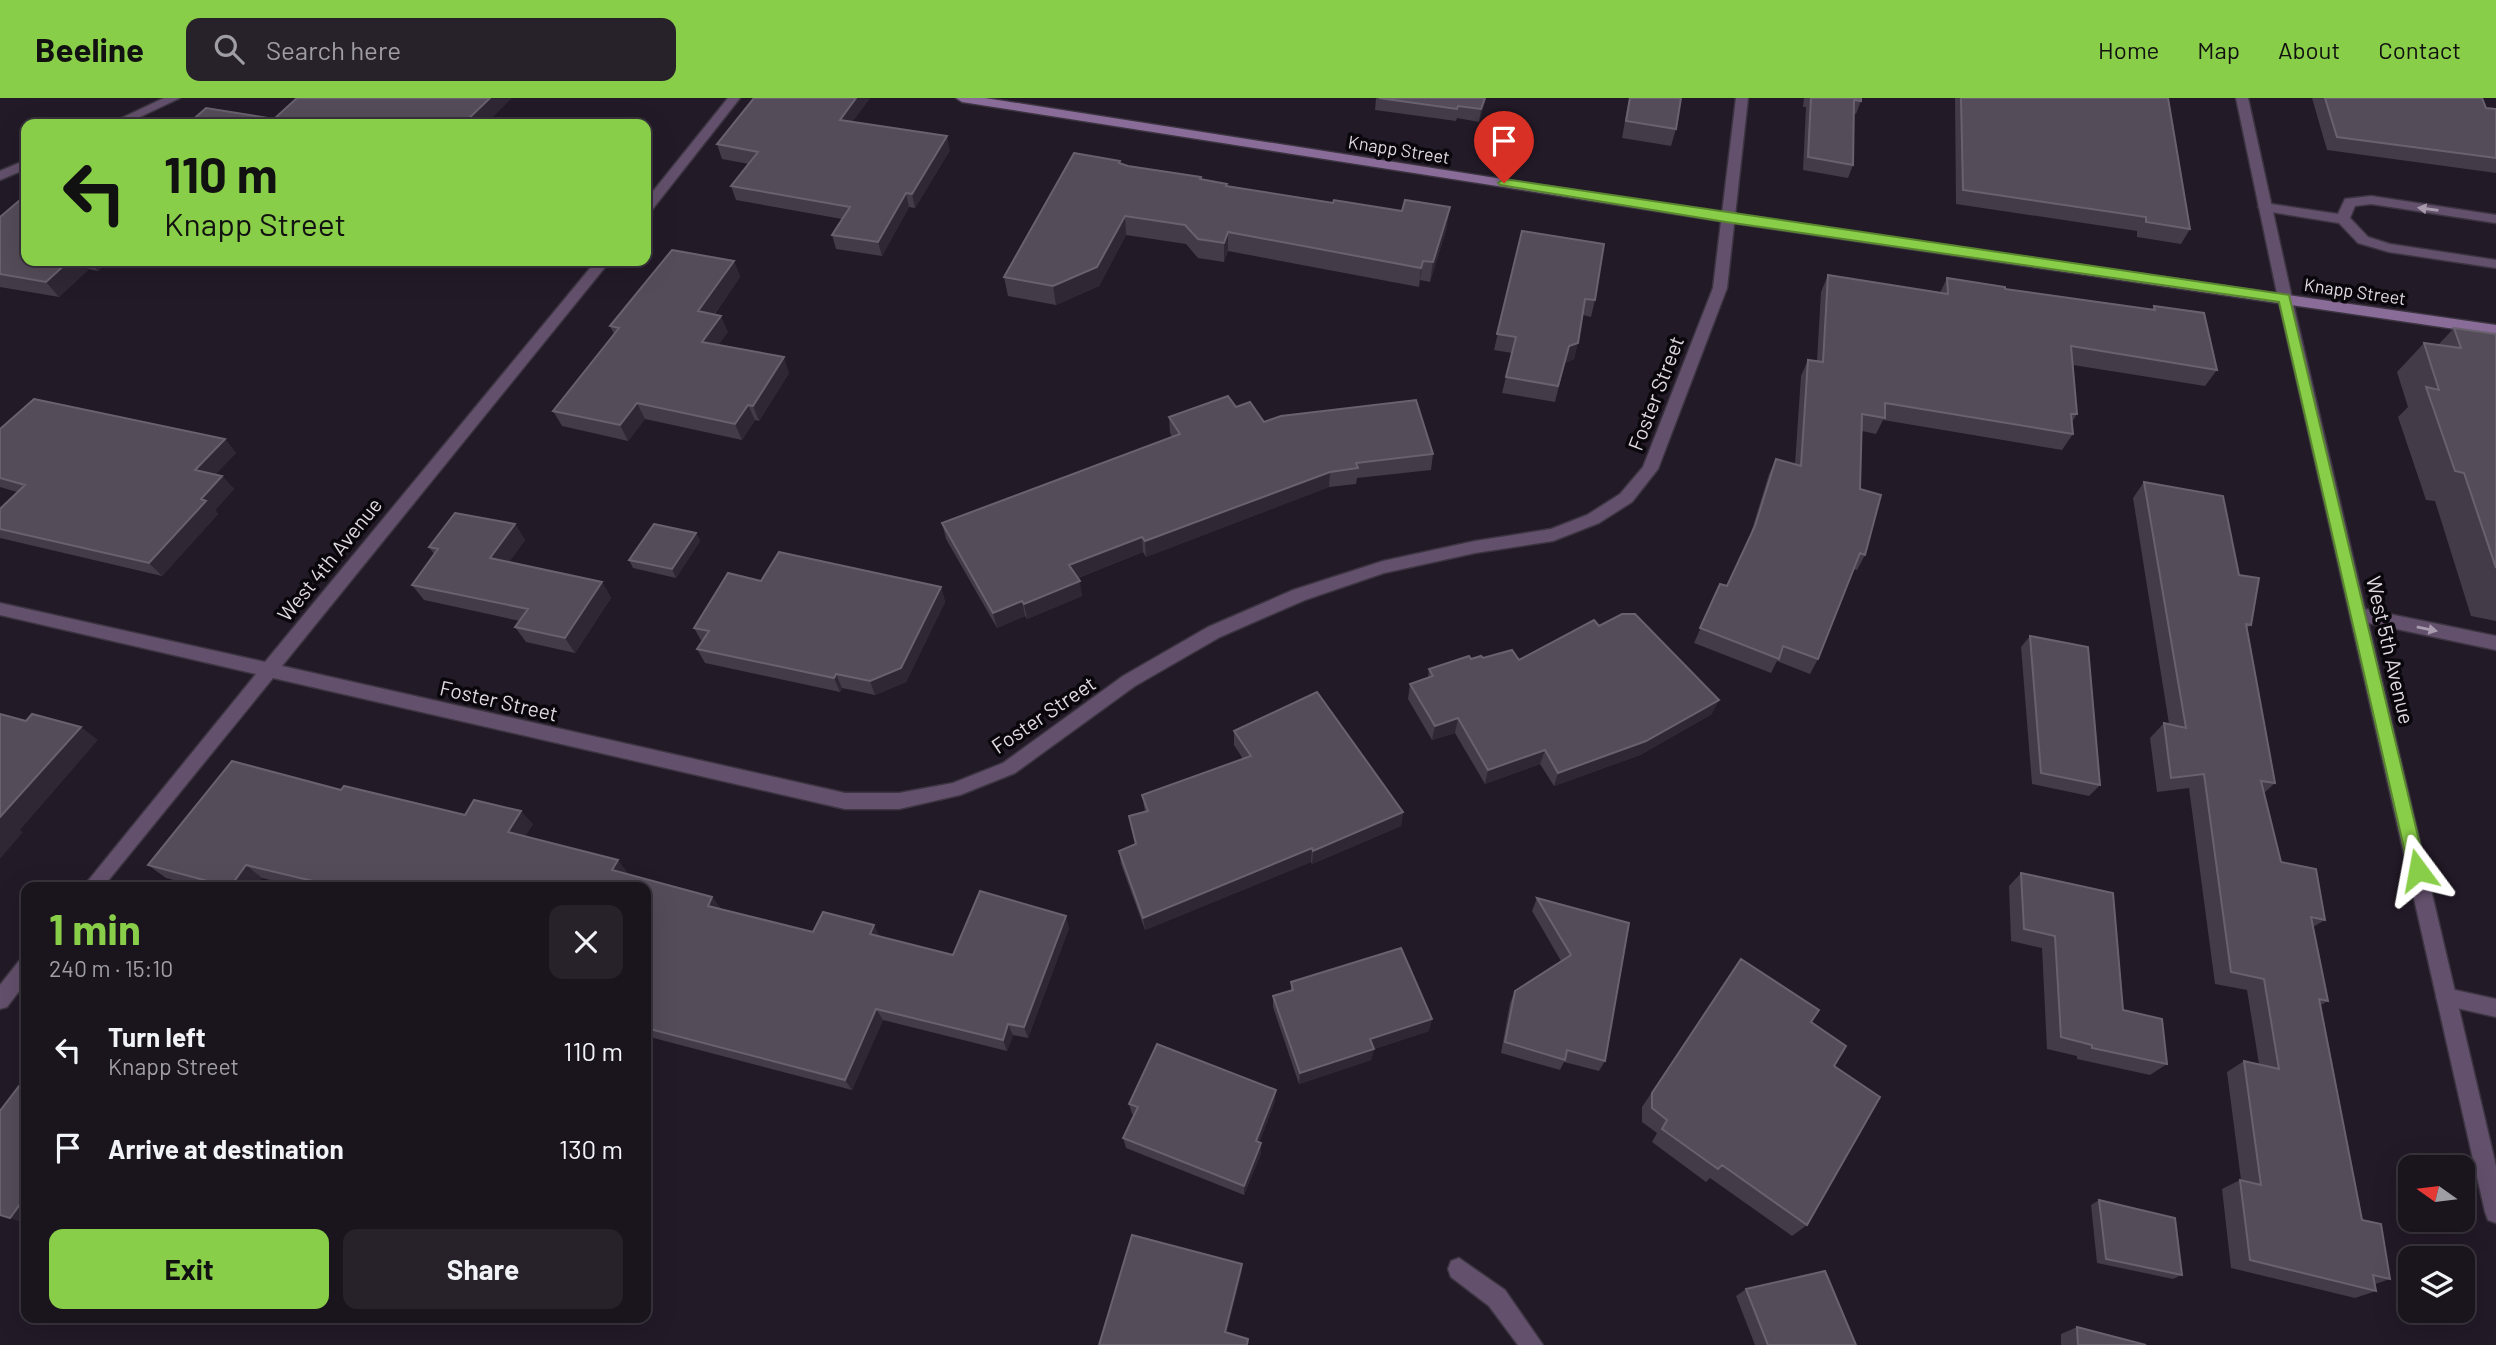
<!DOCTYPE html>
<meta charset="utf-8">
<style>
:root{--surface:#1a141d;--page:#27212a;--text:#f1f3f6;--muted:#9f9ea4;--line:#38333b;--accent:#89ce48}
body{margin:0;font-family:Barlow,sans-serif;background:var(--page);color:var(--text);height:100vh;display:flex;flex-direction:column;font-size:26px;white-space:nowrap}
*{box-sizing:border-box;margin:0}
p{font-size:23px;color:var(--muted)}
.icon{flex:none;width:38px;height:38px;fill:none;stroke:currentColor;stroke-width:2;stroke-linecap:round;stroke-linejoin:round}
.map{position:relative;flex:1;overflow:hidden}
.panel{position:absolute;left:21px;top:784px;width:630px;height:441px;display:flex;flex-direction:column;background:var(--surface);border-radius:14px;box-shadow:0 7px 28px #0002,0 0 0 2px var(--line)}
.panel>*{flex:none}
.top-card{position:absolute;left:21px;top:21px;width:630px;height:147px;border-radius:14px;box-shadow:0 7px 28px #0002,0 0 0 2px var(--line);background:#89ce48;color:#111;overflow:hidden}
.needle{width:46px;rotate:284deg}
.fabs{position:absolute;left:2398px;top:1057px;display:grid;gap:14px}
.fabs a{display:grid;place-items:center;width:77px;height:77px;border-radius:14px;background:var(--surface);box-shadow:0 7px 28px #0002,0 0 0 2px var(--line);font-size:35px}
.pin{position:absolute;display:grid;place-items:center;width:60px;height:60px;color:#fff;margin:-72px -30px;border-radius:50% 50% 50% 0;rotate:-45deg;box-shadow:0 0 7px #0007}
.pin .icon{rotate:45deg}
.me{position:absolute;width:77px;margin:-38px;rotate:347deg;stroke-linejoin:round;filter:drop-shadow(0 0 5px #0008)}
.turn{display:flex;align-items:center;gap:24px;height:147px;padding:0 28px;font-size:32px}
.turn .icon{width:91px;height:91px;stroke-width:2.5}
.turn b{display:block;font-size:49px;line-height:60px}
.round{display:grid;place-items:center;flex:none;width:74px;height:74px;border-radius:14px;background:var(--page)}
.headline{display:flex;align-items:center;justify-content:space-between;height:119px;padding:0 28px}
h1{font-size:42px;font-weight:700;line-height:52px;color:var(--accent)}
.action{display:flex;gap:14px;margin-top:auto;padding:14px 28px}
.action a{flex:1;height:80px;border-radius:14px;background:var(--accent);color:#111;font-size:28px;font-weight:700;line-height:80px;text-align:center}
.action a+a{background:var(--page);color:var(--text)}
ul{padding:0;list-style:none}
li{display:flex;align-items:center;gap:21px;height:98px;padding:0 28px}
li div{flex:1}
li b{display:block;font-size:26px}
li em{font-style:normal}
header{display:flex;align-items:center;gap:42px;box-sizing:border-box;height:98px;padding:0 35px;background:var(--accent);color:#111}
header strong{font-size:33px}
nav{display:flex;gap:38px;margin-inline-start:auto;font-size:24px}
.search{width:490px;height:63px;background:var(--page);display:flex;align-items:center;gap:18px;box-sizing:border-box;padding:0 24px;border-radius:14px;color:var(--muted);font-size:26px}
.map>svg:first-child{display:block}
</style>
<header>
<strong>Beeline</strong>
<div class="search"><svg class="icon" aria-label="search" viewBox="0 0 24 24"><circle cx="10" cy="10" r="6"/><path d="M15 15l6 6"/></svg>Search here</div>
<nav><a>Home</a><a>Map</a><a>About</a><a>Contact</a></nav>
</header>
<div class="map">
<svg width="2496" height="1247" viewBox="0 0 2496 1247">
<rect width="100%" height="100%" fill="#221a27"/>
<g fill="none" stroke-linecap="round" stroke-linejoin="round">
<defs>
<path id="lane" d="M2371,98L2496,117V125L2371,106L2355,108L2350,120L2368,139L2390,146L2496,162V170L2389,154L2358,145L2339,125L2265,113L2258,109L2265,105L2338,116L2345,101Z
M2360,510L2496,538V552L2354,522L2352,517L2354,512Z
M2446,890L2496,901V919L2439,906L2436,899L2439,892Z"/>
<path id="street" d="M164,0H180L125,26H109Z
M728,0H740L651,113L646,114V102Z
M1736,0H1748L1727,190L1658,371L1632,404L1599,425L1553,443L1475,455L1384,475L1305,502L1220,539L1135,588L1015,675L960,697L899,711H845L273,580L103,789H83L256,576L0,517V505L265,564L596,163H610L282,568L845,695H899L953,685L1003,665L1123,578L1208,529L1293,492L1383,463L1475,443L1551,431L1587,417L1620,396L1643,369L1713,190Z
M2236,0H2248L2292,200L2496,1068V1125L2488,1122L2485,1114L2278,200Z
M26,62V71L0,82V73Z
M26,860V884L7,909L0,911V887L19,863Z
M1459,1160L1505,1192L1543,1247H1518L1489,1208L1451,1179L1448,1171L1451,1163Z"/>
<path id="secondary" d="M956,0H985L1726,116L2496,227V237L1726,124L962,4Z"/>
</defs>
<!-- lane casing -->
<use href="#lane" stroke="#3c3541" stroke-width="3"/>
<!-- street casing -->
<use href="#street" stroke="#3c3541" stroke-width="3"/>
<!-- secondary casing -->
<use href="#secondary" stroke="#3c3541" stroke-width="3"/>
<!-- lane -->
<use href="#lane" fill="#63506c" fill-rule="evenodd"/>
<!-- street -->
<use href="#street" fill="#63506c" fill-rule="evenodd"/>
<!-- secondary -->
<use href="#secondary" fill="#8a6c99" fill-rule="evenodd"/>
</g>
<!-- wall -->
<path fill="#433b48" d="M754,0H870L852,24L950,52L915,110L909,109L882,158L836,151L832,137L842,121L736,102L731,88L749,66L722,61L717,46Z
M1376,0H1486L1479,24L1457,20L1456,23L1375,12Z
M1629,0H1681L1676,31L1671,48L1622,40Z
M1804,0H1861V3L1856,16H1854L1853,67L1848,80L1803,72L1806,9H1803Z
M1955,0H2168L2190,131L2181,146L2137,139V133L1956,106Z
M2312,0H2482L2486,10L2496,11V75L2327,52Z
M1120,65L1128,68L1201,82L1227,88L1447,129L1430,184L1420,182L1419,189L1228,153L1224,164L1198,160L1186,146L1126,137L1099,188L1056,207L1008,198L1004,179Z
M0,119L26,163H109L98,173L89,171L59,199L0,189Z
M1522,133L1595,202L1591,219L1583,217L1574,261L1565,265L1555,304L1502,295L1512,255L1494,252Z
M734,163L740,179L714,217L728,234L718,247L789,275L759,323L755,322L742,342L645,321L628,343L562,328L553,313L614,236L610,228Z
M1828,177L1940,195L1947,180L2005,191L2152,211L2154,208L2217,272L2205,288L2073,267L2077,316L2072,324L2073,336L2062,352L1883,322L1876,336L1862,333L1860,391L1865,457L1857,472L1853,471L1818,561L1810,576L1777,563L1771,575L1694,545L1720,486L1727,488L1749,441L1769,376L1776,361L1795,366L1801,278L1808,262L1817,263L1821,194Z
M2454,230L2496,236V523L2471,518L2435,403L2426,402L2398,319L2408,309L2397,274L2424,245L2438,247Z
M1236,309L1264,324L1433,356L1431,372L1357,380L1356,386L1329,389L1146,459L1143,454L1078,480L1082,498L1027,521L1025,518L997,530L946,441L942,425L1172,339L1170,335L1169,319Z
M0,331L225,341L236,355L215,376L222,378L234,391L215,412L218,416L162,478L0,440V411L17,394L0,389Z
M2144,384L2239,477L2251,527L2247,530L2275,685L2264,695L2281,764L2325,822L2313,829L2328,903L2321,907L2362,1122L2390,1181L2375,1186L2376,1193L2355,1200L2231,1170L2222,1091L2240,1082H2241L2227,974L2244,963L2259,966L2247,892L2215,886L2189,690L2157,694L2150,640L2164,625L2169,626L2133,400Z
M515,426L525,442L509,464L602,484L611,500L575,555L526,544L515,529L520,523L424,502L412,487L434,456L429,449Z
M696,435L700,443L676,480L633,470L629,462Z
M761,483L941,489L945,504L906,584L875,597L842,590L840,594L705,565L697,551L702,544L694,530Z
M1599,528L1712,616L1640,657L1554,688L1540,666L1485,686L1455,635L1432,642L1408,601L1410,586L1428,580L1429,571L1471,561L1483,560L1519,562Z
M2030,538L2100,687L2089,698L2032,686L2021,549Z
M1234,633L1403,714L1401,728L1312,766L1311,764L1145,832L1121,766L1119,753L1135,746L1129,718L1145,714L1142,697L1243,661L1234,647Z
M341,692L461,716L533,726L525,738L628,775L627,776L712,799L721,811L813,834L880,839L953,857L1069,830L1028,940L1013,937L1007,953L883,922L852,992L646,938V789H300L262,780L255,789H201L166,780L148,767Z
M2021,775L2123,912L2167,966L2150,977L2077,961V958L2047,951L2042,850L2011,843L2009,788Z
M1537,800L1629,825L1605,963L1599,973L1564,964L1560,972L1501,955L1510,905L1515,893L1561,863L1532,813Z
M1741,861L1811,924L1834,968L1807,1127L1792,1138L1710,1080L1706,1084L1652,1044L1657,1035L1642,1024V1009Z
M1291,884L1429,933L1374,951L1371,962L1299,986L1273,909V898L1291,892Z
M1275,1003L1259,1045L1261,1055L1244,1097L1126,1050L1123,1040L1134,1017L1132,1016L1129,1006Z
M2099,1102L2182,1177L2173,1181L2097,1165L2091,1107Z
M1746,1191L1856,1247H1755L1736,1198Z
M2077,1229L2146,1247H2061V1236Z"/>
<!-- shaded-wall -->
<path fill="#2f2734" d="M490,0H512L486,26H463Z
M856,0H870L843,36L840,22Z
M1485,0H1486L1479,24L1481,11Z
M947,38L950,52L915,110L912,96Z
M906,95L909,109L882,158L878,144Z
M1450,109L1447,129L1430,184L1433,164Z
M1125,118L1126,137L1099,188L1056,207L1053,188Z
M1228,134V153L1224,164V145Z
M69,163H82L89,171L59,199L46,184Z
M90,163H109L98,173Z
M734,163L740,179L705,229L698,213Z
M1423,163L1420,182L1419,189L1421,170Z
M721,218L728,234L709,260L702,244Z
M1578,245L1574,261L1565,265L1555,304L1569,248Z
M784,259L789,275L759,323L753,308Z
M637,305L645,321L628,343L620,327Z
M748,307L755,322L742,342L735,326Z
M225,341L236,355L207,386L195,372Z
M1330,374L1329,389L1146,459L1145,443Z
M222,378L234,391L215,412L218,416L162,478L149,465L201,401Z
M515,426L525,442L501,476L490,460Z
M696,435L700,443L676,480L672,471Z
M1142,439L1143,454L1072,482L1069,467Z
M1080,483L1082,498L1027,521L1024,506Z
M602,484L611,500L575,555L565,540Z
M941,489L945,504L906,584L875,597L870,583Z
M1022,503L1025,518L997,530L993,515Z
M836,576L842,590L840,594L834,580Z
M1719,602L1712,616L1640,657L1554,688L1558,675Z
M1458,620L1455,635L1432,642L1435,628Z
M81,629L98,642L20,732L23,734L0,761V719Z
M1545,652L1540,666L1485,686L1488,672Z
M521,713L533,726L520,747L508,734Z
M1403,714L1401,728L1312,766L1313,753Z
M1312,750L1311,764L1145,832L1143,820Z
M618,762L628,775L622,785L612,772Z
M246,767L262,780L255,789H230Z
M712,799L721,811L708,808Z
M1066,818L1069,830L1028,940L1024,929Z
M874,827L880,839L870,836Z
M876,911L883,922L852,992L845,982Z
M1432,921L1429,933L1367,953L1370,941Z
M1008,926L1013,937L1007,953L1003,942Z
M1374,951L1371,962L1299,986L1300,975Z
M1276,992L1275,1003L1256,1053V1043Z
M1261,1045V1055L1244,1097V1088Z
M26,1098V1126L10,1120Z
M1242,1166V1174L1225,1241V1234Z"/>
<!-- building -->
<path fill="#544c58" stroke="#69626e" stroke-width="2" d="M297,0H490L463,26H188L206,10L274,21Z
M754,0H856L840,22L947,38L912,96L906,95L878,144L832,137L850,109L731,88L758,54L717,46Z
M1379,0H1485L1481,11L1458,8L1457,11Z
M1630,0H1681L1676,31L1626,23Z
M1811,0H1861V3L1854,2L1853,67L1808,59Z
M1961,0H2168L2190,131L2146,124V119L1963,92Z
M2325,0H2482L2486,10L2496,11V60L2337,39Z
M1074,55L1120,63L1119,65L1128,68L1201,79L1200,81L1227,86L1226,88L1333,105L1334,102L1402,113L1405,102L1450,109L1433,164L1423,163L1421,170L1228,134L1224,145L1198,141L1185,127L1125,118L1097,169L1053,188L1004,179Z
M26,97V163H69L46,184L0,176V119Z
M1522,133L1604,146L1595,202L1585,201L1578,245L1569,248L1558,288L1506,279L1516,239L1497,236Z
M672,152L734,163L698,213L721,218L702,244L784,259L753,308L748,307L735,326L637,305L620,327L553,313L619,230L610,228Z
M1828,177L1948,196L1947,180L2005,189V191L2155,212L2154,208L2204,215L2217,272L2071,248L2077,316H2071L2073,336L1885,305V320L1862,316L1860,391L1881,397L1865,457L1860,455L1818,561L1783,548L1779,561L1700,530L1720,486L1727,488L1755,428L1776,361L1801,368L1808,262L1823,264Z
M2454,230L2496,236V470L2464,375L2455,373L2426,289L2439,292L2424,245L2461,250Z
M1228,298L1236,309L1250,304L1264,324L1281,318L1416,302L1433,356L1356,365L1358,370L1330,374L1145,443L1142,439L1069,467L1080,483L1024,506L1022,503L993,515L942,425L1180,336L1169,319Z
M34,301L225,341L195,372L222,378L201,401L206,403L149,465L0,431V411L25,387L0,380V331Z
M2144,384L2223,398L2239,477L2259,480L2251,527L2246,526L2275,685L2261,683L2281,764L2316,771L2325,822L2311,819L2328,903L2319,901L2362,1122L2381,1126L2390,1181L2373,1177L2376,1193L2250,1162L2240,1082L2261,1087L2244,963L2279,971L2264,881L2231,874L2204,676L2171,680L2164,625L2186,630Z
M455,415L515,426L490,460L602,484L565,540L515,529L528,511L412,487L438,451L429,449Z
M654,426L696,435L672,471L629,462Z
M779,454L941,489L901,570L870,583L836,576L834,580L697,551L709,533L694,530L728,475L761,483Z
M1622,516H1635L1719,602L1646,643L1558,675L1545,652L1488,672L1458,620L1435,628L1410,586L1433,578L1429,571L1469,558L1471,561L1481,558L1483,560L1512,552L1519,562L1594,522L1599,528Z
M2030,538L2088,549L2100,687L2041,675Z
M1317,594L1403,714L1313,753L1312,750L1143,820L1119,753L1136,746L1129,718L1148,713L1142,697L1251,658L1234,633Z
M0,616L26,623L32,616L81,629L0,719Z
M232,663L341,692L344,688L461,716L465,717L474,702L521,713L508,734L618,762L612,772L712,799L708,808L813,834L823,814L874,827L870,836L953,857L980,793L1066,818L1024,929L1008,926L1003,942L876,911L845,982L646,930V789H338L246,767L230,789L148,767Z
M2021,775L2113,795L2123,912L2162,921L2167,966L2092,950V947L2061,939L2055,838L2024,831Z
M1537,800L1629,825L1605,963L1567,952L1565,962L1505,944L1515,893L1571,857Z
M1401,850L1432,921L1370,941L1374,951L1300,975L1273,898L1293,892L1291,884Z
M1741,861L1819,912L1811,924L1846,948L1834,968L1880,999L1807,1127L1722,1067L1718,1071L1662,1031L1667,1022L1652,1010V995Z
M1157,946L1276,992L1256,1043L1261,1045L1244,1088L1123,1040L1138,1009L1129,1006Z
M26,979V1098L10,1120L0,1117V1013Z
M2099,1102L2175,1120L2182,1177L2106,1161Z
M1132,1137L1242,1166L1225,1234L1248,1241L1247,1247H1099Z
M1825,1173L1856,1247H1768L1746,1191Z
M2077,1229L2146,1247H2078Z"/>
<!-- one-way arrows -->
<defs><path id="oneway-solid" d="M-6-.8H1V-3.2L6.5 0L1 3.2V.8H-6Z" transform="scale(1.75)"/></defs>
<g fill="#a79bad">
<use href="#oneway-solid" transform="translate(2428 111) rotate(-172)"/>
<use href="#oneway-solid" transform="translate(2427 531) rotate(12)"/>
</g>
<!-- route -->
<path fill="#89ce48" stroke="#59862f" stroke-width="2" d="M1504,81L2289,197L2426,772L2424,777L2418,780L2412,777L2409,772L2279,204L1726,124L1500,87L1498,85Z"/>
<g text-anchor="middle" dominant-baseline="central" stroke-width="7" stroke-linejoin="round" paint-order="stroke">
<!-- far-street labels -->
<g font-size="18" fill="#dfd9e2" stroke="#0a070c">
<text transform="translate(1399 51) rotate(9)">Knapp Street</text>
<text transform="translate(2355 193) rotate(8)">Knapp Street</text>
</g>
<!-- street labels -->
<g font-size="21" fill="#dfd9e2" stroke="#0a070c">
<text transform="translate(1655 295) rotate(-69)">Foster Street</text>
<text transform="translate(329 461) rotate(-51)">West 4th Avenue</text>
<text transform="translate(2391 552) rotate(77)">West 5th Avenue</text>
<text transform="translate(499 602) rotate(13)">Foster Street</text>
<text transform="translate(1043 616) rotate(-34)">Foster Street</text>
</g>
</g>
</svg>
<div class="fabs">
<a><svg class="needle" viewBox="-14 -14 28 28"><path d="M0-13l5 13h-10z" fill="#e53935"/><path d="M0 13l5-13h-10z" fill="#9f9ea4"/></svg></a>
<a><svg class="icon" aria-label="layers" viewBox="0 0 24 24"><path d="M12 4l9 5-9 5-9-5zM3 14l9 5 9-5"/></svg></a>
</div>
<div class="pin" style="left:1504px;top:85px;background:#d93025"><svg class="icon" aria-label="arrive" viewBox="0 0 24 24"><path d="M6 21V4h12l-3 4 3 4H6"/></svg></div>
<svg class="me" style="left:2418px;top:772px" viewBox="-20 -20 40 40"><path d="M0-17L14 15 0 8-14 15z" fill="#89ce48" stroke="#fff" stroke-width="4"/></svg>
<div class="top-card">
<div class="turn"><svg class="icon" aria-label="left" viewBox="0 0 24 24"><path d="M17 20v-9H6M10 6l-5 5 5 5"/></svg><div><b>110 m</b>Knapp Street</div></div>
</div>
<section class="panel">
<div class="headline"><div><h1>1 min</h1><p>240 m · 15:10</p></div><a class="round"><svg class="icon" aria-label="close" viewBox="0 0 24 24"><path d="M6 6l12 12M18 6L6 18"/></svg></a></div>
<ul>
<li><svg class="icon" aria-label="left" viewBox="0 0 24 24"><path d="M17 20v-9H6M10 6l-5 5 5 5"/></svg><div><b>Turn left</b><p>Knapp Street</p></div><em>110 m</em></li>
<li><svg class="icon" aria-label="arrive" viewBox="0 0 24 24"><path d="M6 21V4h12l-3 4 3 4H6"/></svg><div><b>Arrive at destination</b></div><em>130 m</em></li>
</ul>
<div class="action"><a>Exit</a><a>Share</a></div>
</section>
</div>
